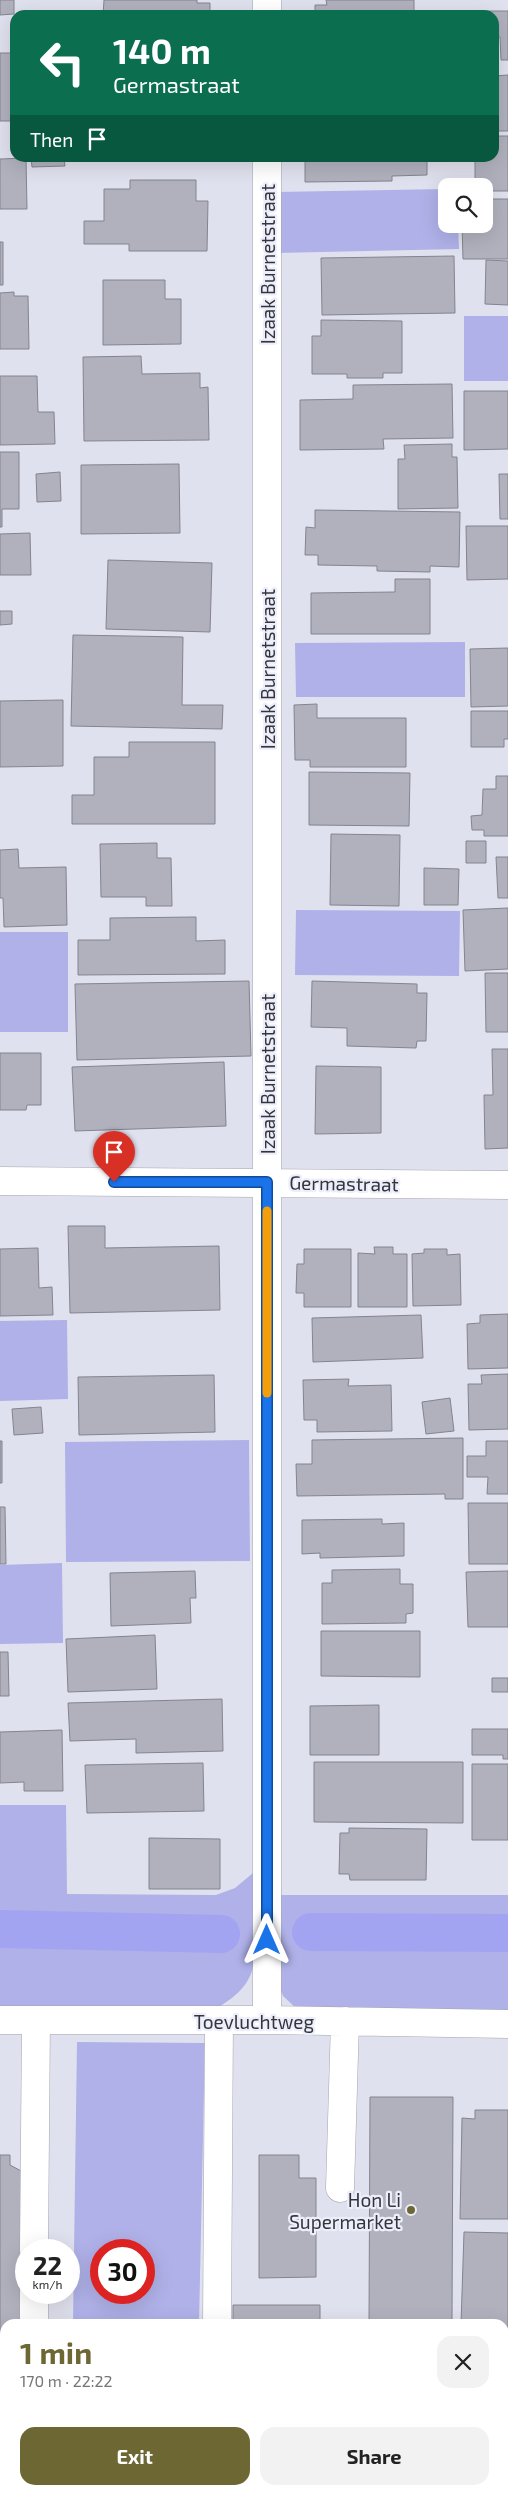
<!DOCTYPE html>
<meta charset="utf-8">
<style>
:root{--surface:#fff;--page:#f2f2f2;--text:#222;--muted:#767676;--accent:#6d6733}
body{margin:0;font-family:"Exo 2",sans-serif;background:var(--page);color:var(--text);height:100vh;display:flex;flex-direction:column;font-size:19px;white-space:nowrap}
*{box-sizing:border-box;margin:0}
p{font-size:16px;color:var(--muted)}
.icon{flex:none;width:28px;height:28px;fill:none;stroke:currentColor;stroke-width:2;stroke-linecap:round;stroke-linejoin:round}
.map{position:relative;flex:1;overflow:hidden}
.sheet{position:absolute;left:0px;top:2319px;width:509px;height:176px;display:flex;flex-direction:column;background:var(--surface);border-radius:15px 15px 0 0;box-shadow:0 5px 20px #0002}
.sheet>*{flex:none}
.banner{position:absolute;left:10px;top:10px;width:489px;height:152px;border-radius:15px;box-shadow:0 5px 20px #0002;background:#0b6e4f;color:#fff;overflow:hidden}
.fabs{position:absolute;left:438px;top:178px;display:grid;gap:10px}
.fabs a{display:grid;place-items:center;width:55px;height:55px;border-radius:10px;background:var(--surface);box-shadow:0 5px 20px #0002;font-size:25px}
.speed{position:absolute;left:15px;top:2239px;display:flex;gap:10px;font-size:25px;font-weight:700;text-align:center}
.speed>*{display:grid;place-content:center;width:65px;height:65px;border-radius:50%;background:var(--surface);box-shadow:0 5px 20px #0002;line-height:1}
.speed small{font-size:12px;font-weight:400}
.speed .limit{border:8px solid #d22;background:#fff;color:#111}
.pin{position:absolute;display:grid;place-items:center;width:42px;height:42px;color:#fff;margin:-51px -21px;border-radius:50% 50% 50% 0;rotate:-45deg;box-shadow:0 0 5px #0007}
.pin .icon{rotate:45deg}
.me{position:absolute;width:55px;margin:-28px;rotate:0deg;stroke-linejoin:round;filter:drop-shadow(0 0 4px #0008)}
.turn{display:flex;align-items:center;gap:18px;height:105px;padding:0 20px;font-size:22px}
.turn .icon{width:65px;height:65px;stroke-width:2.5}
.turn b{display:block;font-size:35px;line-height:42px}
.then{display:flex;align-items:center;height:48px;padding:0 20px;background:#0003;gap:10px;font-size:19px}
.round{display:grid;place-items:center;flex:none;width:52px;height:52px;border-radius:15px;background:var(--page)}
.summary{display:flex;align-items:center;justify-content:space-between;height:85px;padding:0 20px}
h1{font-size:30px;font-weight:700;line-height:38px;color:var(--accent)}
.primary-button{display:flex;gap:10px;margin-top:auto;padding:10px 20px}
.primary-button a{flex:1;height:58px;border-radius:15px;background:var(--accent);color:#fff;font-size:20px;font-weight:700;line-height:58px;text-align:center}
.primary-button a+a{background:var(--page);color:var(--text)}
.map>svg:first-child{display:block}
</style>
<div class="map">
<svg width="508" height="2494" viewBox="0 0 508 2494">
<rect width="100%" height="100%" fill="#e0e1ee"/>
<!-- green -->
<path fill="#afb1e8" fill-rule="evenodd" d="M446,189V224H458L459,249L276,253V192Z
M464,316H508V381H464Z
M465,642V697H296L295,643Z
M296,910L460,911L459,976L295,975Z
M0,932H68V1032H0Z
M67,1320L68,1399L0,1401V1321Z
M249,1440L250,1561L66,1562L65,1442Z
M62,1563L63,1643L0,1644V1565Z
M0,1805H66L67,1894L216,1895L235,1888L253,1873C255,1904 265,1960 244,1986C237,1995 227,2002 217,2008H0Z
M278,1895H508V2014L299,2011L283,1996L279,1986Z
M77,2042L205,2043L199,2324H73ZM101,2250H144V2292H101Z
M70,2490H195V2494H70Z
M242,2490H452V2494H242Z"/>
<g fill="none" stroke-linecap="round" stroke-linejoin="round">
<!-- canal -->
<path stroke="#a3a4f1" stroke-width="38" d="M0,1929L221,1934
M311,1932L508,1933"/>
</g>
<!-- building -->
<path fill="#b0b1bd" stroke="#83848f" d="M0,0H14V14L0,15Z
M104,0H197V3H210V15H103Z
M326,0H414V15H315V5H327Z
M482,11H508V60H501L500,37H494V15H482Z
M0,53H15V121H0Z
M508,75V131H494V76Z
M494,136H508V191H484V186H475V158H494Z
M26,158L27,209H0V159Z
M31,158H64L65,166L32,167Z
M305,158H427V175L392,176V181L305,182Z
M130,180H196V201H208L207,251H129V244H84V221H104V189H130Z
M484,199H508V259H463L462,224H484Z
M0,242H3V285H0Z
M454,256L455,313L322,315L321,258Z
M486,260L508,261V305L485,304Z
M103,280H165V299H181V344L103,345Z
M14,292V296H28L29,349H0V293Z
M321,320L402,321V373H383V378H347V374H312V336H321Z
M141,356L142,374L200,373V388L208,387L209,440L84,441L83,357Z
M0,376H37L38,412H54L55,444L0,445Z
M452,384L453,438L383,439L384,449L300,450V400L353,399V385Z
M464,391H508V449L464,450Z
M452,444V457H457L458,508L398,509V459H405L404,445Z
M0,452H19V509H2V527H0Z
M179,464L180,533L81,534V465Z
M60,472L61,501L37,502L36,474Z
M499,474H508V519H500Z
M315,510L460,512L459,567L430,566V572L377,571V566L318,565V555H305L306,527L315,528Z
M466,526H508V579L467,580Z
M30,533L31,575H0V534Z
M108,560L212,563L210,632L106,629Z
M395,579H430V634H311V593L395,592Z
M0,611H12V624L0,625Z
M73,635L183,637L182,705H223L222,729L71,726Z
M508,648V706L471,707L470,649Z
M63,700V766L0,767V701Z
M317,704V718H406V767H310V760H295L294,705Z
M471,711H508V739H504V747H471Z
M129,742H215V824H72V795H94V757H129Z
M309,772L410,773L409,826L309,825Z
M496,776H508V836H484V830H472L471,816L482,815L483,789H496Z
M331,834L400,835L399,906L330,905Z
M466,841H486V863H466Z
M157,843V858H171L172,906H146V897H101L100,844Z
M18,849L19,868L66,867L67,925L4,927L3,898H0V850Z
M496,857H508V898H498Z
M424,868L459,869L458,905H424Z
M508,908V969L465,971L463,910Z
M196,917V941L225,940V974L78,975V940H110V918Z
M485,973H508V1032H486Z
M249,981L251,1056L77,1060L75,984Z
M312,981L417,984V993H427L426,1041H417L416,1048L347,1046V1028L311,1027Z
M492,1049H508V1148L485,1149L484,1095H493Z
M0,1053H41V1105H27L26,1110H0Z
M224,1062L226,1126L75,1131L72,1067Z
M316,1066L381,1067V1133L315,1134Z
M68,1226H105V1248L219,1246L220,1310L70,1313Z
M374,1247H393V1254H407V1307H358V1253L375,1254Z
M38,1248L39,1288L52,1287L53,1315L0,1316V1249Z
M304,1249H351V1307H304V1293H296L297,1264H304Z
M424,1249H447V1255L460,1254L461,1305L413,1306L412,1254L424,1253Z
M508,1314V1368L468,1369L467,1324L480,1323V1315Z
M421,1315L423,1358L313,1362L312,1318Z
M508,1374V1429L469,1430L468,1384H482L481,1375Z
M214,1375L215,1432L79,1435L78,1377Z
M349,1379L348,1386L391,1385L392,1431L317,1432V1420H304L303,1380Z
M450,1398L454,1431L426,1434L422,1402Z
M41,1407L43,1433L14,1435L12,1409Z
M463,1438V1499H445V1494L297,1496L296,1464H312V1440Z
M0,1441H2V1483H0Z
M486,1441H508V1494H487L488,1477H467V1456H486Z
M468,1503H508V1564H469Z
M0,1507H5L6,1564H0Z
M382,1519V1524L404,1523V1556L320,1558V1553L302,1554V1520Z
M400,1569V1584H413V1613L406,1614V1623L322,1624V1583H332V1570Z
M195,1571L196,1598H190L191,1623L111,1626L110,1573Z
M508,1571V1627H468L466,1572Z
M321,1631H420V1677L321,1676Z
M155,1635L157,1689L68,1692L66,1639Z
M0,1652H8L9,1696H0Z
M492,1678H508V1692H492Z
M222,1699L223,1751L136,1753V1739L70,1741L68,1703Z
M379,1705V1755H310V1706Z
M472,1729H508V1759H503V1755H472Z
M62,1730L63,1791H24V1782L0,1783V1732Z
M314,1762H463V1823L314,1822Z
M203,1763L204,1811L87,1813L85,1765Z
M472,1764H508V1840H472Z
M349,1828L427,1829L426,1880H350L349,1874H339L340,1833H349Z
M149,1838L220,1839V1889H149Z
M370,2097H453L452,2323L369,2322Z
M475,2110H508V2219H460L462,2118L475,2119Z
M0,2155H10V2165L23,2172L22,2324H5V2490H21V2494H0Z
M259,2155H299V2178H316V2277L259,2278Z
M464,2232L508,2233V2494H457V2490H504V2324H461Z
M233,2305H320V2324H233Z"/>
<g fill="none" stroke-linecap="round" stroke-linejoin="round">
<defs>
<path id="minor" d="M267,0V15
M0,1181L508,1185
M0,2020H267L508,2024
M267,2020V158
M340,2188L345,2021
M34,2250L36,2020
M34,2324V2292
M217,2324L219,2020
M33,2494V2490
M215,2494V2490"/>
</defs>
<!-- minor casing -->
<use href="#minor" stroke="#a4a5b1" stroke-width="29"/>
<!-- minor -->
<use href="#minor" stroke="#fff" stroke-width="28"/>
</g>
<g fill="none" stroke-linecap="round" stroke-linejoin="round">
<defs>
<path id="route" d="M114,1182H267V1940"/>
</defs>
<!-- route casing -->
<use href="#route" stroke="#114b97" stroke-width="12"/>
<!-- route -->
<use href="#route" stroke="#1a73e8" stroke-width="9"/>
<!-- slow -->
<path stroke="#f59e0b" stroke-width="9" d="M267,1393V1211"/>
</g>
<!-- markers -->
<circle fill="#6d6733" stroke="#edeefb" stroke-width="2" cx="411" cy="2210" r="5"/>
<g text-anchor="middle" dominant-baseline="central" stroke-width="4.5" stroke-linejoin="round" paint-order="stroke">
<!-- street labels -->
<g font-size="19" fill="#34353a" stroke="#edeefb">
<text transform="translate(267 264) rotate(-90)">Izaak Burnetstraat</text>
<text transform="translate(267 669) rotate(-90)">Izaak Burnetstraat</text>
<text transform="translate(267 1074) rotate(-90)">Izaak Burnetstraat</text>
<text transform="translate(344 1183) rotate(1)">Germastraat</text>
<text x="254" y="2021">Toevluchtweg</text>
</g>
<!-- poi labels -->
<g font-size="19" fill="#34353a" stroke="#edeefb" text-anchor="end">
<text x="401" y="2199">Hon Li<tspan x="401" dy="22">Supermarket</tspan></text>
</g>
</g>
</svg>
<div class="fabs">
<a><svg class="icon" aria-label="search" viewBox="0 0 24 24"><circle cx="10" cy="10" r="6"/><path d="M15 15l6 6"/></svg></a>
</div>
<div class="speed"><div>22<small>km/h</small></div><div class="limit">30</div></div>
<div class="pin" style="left:114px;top:1182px;background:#d93025"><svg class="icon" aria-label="arrive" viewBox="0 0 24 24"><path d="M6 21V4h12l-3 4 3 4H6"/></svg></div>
<svg class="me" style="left:267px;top:1940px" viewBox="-20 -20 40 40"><path d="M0-17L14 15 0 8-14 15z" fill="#1a73e8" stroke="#fff" stroke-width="4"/></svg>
<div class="banner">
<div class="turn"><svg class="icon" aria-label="left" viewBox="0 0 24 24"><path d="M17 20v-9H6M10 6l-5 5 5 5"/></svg><div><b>140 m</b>Germastraat</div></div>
<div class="then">Then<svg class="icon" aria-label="arrive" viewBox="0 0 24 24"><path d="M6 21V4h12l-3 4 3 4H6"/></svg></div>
</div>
<section class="sheet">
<div class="summary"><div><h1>1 min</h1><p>170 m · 22:22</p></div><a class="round"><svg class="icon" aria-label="close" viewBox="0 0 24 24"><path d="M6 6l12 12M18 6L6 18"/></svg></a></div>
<div class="primary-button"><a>Exit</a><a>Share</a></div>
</section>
</div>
